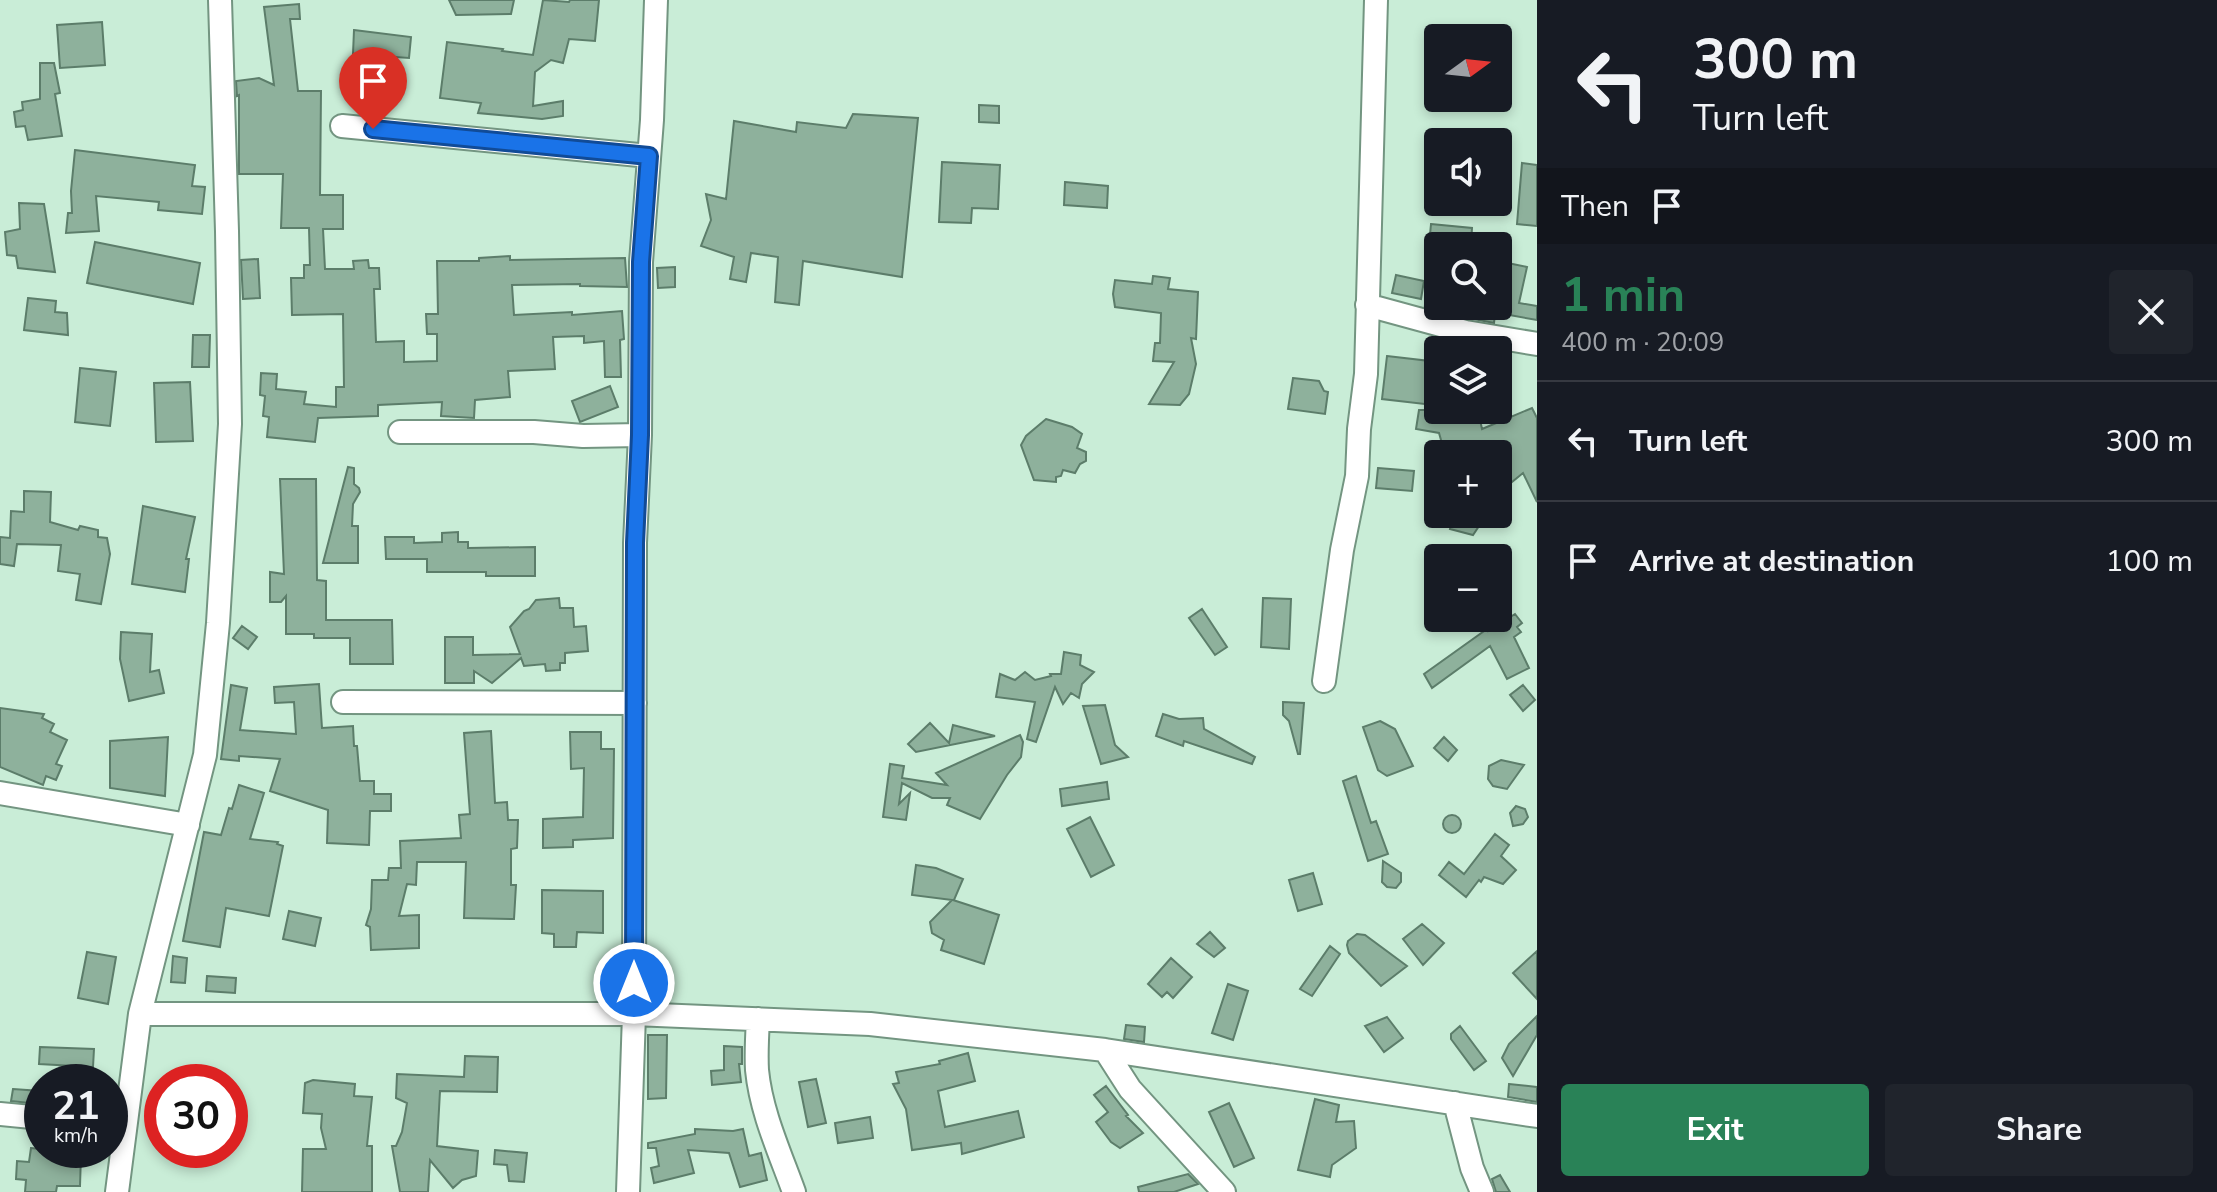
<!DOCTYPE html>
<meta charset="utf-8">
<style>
:root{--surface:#171b24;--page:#20242c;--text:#f1f3f6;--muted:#9ea1a6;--line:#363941;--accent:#298257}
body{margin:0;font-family:"Nunito Sans",sans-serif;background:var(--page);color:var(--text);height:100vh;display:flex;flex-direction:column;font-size:30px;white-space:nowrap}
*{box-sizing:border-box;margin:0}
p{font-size:26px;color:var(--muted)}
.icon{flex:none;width:44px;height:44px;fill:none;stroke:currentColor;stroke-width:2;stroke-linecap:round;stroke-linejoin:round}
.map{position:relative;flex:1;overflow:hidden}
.sheet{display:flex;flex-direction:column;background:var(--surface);width:680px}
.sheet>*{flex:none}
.banner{background:#171b24;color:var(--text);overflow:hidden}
.needle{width:52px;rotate:75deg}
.fabs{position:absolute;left:1424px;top:24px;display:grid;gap:16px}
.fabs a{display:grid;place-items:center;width:88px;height:88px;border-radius:8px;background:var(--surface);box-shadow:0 4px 12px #0003;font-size:40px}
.speed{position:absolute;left:24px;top:1064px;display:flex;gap:16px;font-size:40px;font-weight:700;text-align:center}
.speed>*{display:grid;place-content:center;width:104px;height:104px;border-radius:50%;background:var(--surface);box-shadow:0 4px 12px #0003;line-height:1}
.speed small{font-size:20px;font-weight:400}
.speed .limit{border:12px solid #d22;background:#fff;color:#111}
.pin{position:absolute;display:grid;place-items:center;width:68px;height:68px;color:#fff;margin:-82px -34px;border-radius:50% 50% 50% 0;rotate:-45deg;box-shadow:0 0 8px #0007}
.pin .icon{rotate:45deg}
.me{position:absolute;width:88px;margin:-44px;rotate:0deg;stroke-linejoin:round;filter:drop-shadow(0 0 6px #0008)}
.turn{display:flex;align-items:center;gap:28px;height:168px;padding:0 24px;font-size:36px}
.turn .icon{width:104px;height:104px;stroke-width:2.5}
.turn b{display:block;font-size:56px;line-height:68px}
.then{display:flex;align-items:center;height:76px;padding:0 24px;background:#0003;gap:16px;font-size:30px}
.round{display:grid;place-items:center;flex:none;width:84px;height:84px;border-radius:8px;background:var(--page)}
.overview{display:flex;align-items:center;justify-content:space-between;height:136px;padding:0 24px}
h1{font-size:48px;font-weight:700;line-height:60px;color:var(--accent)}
.action{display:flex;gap:16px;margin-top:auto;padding:16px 24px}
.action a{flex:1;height:92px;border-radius:8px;background:var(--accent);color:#fff;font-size:32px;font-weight:700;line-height:92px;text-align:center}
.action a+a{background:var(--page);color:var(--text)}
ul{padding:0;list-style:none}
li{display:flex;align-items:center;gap:24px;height:120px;padding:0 24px;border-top:2px solid var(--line)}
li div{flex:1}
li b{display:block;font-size:30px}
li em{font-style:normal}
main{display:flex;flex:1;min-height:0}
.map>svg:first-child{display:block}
</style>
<main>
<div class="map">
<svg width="1537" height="1192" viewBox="0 0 1537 1192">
<rect width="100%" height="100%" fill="#c9edd7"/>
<!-- building -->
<path fill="#8eb19c" stroke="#5c7d6a" stroke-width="2" d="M449,0H514L511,14L456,15Z
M543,0L569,2L570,0H599L595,41L569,39L563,63L551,60L535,72L533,106L563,101V116L542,119L478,113L481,103L440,98L447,42L503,49L502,51L533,55Z
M299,4L300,19H290L298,91H321L320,195H343V229H323L325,269H354L353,261L368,260L369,268H379L380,289H374L376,342L404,341V362L437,361V334H427L426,314H438L437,261H479V258L510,256V260L625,258L627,287L580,286V284L512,285L514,315L572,312V315L622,311L624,339L620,340L621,377H605L604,341L584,343V336L553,337L555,369L508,371L510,397L475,400L474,418L441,416L442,402L378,405V416L318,418L315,442L267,437L269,417L263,416L265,396L260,395L261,373L277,374L276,389L306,392L304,404L336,407V387H344L343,314L292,315L291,278H304V265H310L309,228H281L283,174H239V95L237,96L236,81L259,78L274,85L264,7Z
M102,22L105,65L60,68L57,25Z
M354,30L411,37L409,58L353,54Z
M40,63H54L60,93L55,94L62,136L28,140L25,126L16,127L14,112L23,110L22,102L40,99Z
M979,105L999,106V123L979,122Z
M853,114L918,118L902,277L803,261L799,305L775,302L778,257L751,253L746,282L730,279L734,257L701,246L711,220L706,194L726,199L734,121L796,132L797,122L846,128Z
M75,150L195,165L192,186L205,187L202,214L158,210L159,202L96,196L99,231L66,233L68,213H72L71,191Z
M942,162L1000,165L998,209L972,208L971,223L939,222Z
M1522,163L1537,165V226L1517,224Z
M1065,182L1108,186L1107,208L1064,205Z
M19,203L44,204L55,272L18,268L16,256L7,255L5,232L20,229Z
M1431,224L1472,228L1471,246H1429Z
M95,242L200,263L193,304L87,283Z
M258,259L260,298L243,299L241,260Z
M1498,261L1527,267L1519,303L1537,306V320L1498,313Z
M675,267V287L658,288L657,268Z
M1396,275L1424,281L1421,299L1392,293Z
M1153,276L1170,278L1168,289L1198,292L1196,339L1191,338L1196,364L1189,394L1180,405L1149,404L1174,362L1153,361L1155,343H1160L1161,313L1115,307L1113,294L1115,280L1152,284Z
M28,298L56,301L55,312L67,313L68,335L24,330Z
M1424,306H1496L1494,323L1469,318Z
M193,335H210L209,367H192Z
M1387,356L1438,362L1433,405L1382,399Z
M80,368L116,372L110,426L75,422Z
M1293,378L1319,381L1324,391L1328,392L1325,414L1288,409Z
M190,382L193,441L156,442L154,383Z
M610,386L618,407L580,422L572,401Z
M1532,408L1537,418V502L1523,473L1507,486L1498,475V454H1445L1439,433L1416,429L1419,410H1478L1482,429Z
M1046,419L1072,427L1082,434L1077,448L1086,452V461L1080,464L1075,473L1063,470L1061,476L1056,477V482L1034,480L1021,445L1026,436Z
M348,467L354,468V484L359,488L360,492L353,504L352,526H358V563H323Z
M1378,468L1414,471L1412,491L1376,488Z
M280,479H316L317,580L326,581V620H392L393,664H350V638H314V634H286V596L281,602H270V572L284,574Z
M24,491L51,492L50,522L78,530L80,526L98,530V537L107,538L110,554L101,604L76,600L80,574L58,571L61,545L17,544L14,566L0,564V537L10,538L11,511L24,512Z
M143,506L195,517L186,559H189L185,592L132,584Z
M1454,514H1487L1473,535L1450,529Z
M458,532V542H468V548L535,547V576H486V572H427V559H386L385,537H414V543L442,542V533Z
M559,598L560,608H573L574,627L586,626L588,651L565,653V663H560V670L546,671L545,664L524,666L521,658L492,683L474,671V683H445V637H473V655L520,654L510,627L524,611L529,609L536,600Z
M1263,598L1291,599L1289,649L1261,647Z
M1202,609L1227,647L1215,655L1189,618Z
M1515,614L1522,623L1517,627L1521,632L1514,637L1529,668L1507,679L1490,646L1432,688L1424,674L1487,629L1488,631Z
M242,626L257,637L248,649L233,638Z
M121,632L152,634L150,672L159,670L164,693L129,701L120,659Z
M1064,652L1081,655L1080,665L1094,672L1082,684L1079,698L1071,693L1063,704L1055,687L1036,742L1027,739L1035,702L996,697L1000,674L1015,680L1025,672L1035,680L1051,676L1050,674H1061Z
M319,684L322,728L353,726L354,746H357L360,781H374V794H391V811H370L369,845L327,843L328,810L270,791L280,759L239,756V761L221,759L231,685L247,688L240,730L296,734L294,702L275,703L274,687Z
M1523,685L1535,700L1523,711L1510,695Z
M1283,702L1304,703L1300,754H1298L1289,721L1283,715Z
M1105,705L1115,745L1128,757L1101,764L1083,706Z
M0,708L44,714L42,718L54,724L50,732L67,740L56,764L62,766L56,780L46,776L43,785L0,767Z
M1163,714L1179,719L1203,718L1204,729L1255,757L1252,764L1184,741L1183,746L1156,736Z
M1380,721L1395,729L1413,766L1387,776L1378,770L1363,727Z
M930,723L949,743L953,725L995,736L916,752L908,744Z
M491,731L495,803L507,802L508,820H518L517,848L511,849V885H516L514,919L464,918L466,862H417L416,885L407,884L399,916L419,915V948L371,950L370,927L366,925L371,909L372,880H388L389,868H401L400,841L461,838L459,815L470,814L464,733Z
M570,732H601V749H614L613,838L573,840V847L543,848V819L583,817L584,768L571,769Z
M1020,735L1023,742L1021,757L1007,775L980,819L947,805L950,798H932L902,783L899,804L910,793L906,820L883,817L890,764L904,766L902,778L947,785L936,773Z
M168,737L165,796L110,788V741Z
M1444,737L1457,750L1448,761L1434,748Z
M1501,760L1524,765L1507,789L1493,786L1488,779L1489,766Z
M1356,776L1371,823L1376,821L1388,854L1368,861L1343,781Z
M1107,782L1109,799L1062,806L1060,789Z
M239,785L264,793L250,839L278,842L277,844L283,846L269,916L226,908L220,947L183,941L204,832L221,835L229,808L232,809Z
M1516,806L1525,809L1528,817L1523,824L1513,826L1510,813Z
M1443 824a9 9 0 1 1 18 0a9 9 0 1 1-18 0Z
M1090,817L1114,865L1091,877L1067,829Z
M1495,834L1509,845L1501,856L1516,870L1503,884L1484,877L1481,882L1479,880L1466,897L1439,875L1449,862L1464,874Z
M1383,861L1401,873V882L1396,888L1387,887L1382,882Z
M916,865L936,868L963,879L954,900H953L999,915L984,964L941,950L944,940L932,933L930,922L952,900L912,895Z
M1313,873L1322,904L1298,911L1289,880Z
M542,890L603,891V933L577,932L576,947H554V934L542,933Z
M289,911L321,918L315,946L283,939Z
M1422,924L1444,943L1423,965L1403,939Z
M1210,932L1225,948L1214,957L1197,944Z
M1357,934L1365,935L1407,966L1381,986L1349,953L1347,945L1348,941Z
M1330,946L1340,954L1312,996L1300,989Z
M1537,951V999L1513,973Z
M87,952L116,957L108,1004L78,998Z
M173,956L187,958L185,983L171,982Z
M1171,958L1192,977L1173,998L1167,992L1162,997L1148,984Z
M207,976L236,978L235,993L206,991Z
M1228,984L1248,991L1233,1040L1212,1033Z
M1537,1016V1035L1513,1076L1502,1058L1509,1044Z
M1387,1017L1403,1038L1384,1052L1365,1026Z
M1126,1025L1145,1027L1144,1042L1124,1039Z
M1460,1026L1486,1061L1474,1070L1451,1039V1034Z
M648,1035H667L666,1098L648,1099Z
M724,1046L742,1047V1064H739L741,1082L712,1085L711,1071L724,1070Z
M40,1047L94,1049L93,1067L39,1064Z
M968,1053L975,1081L938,1091L945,1127L1018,1111L1024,1137L962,1154L961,1143L912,1150L906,1109L893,1084L899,1083L896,1072L940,1064L939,1061Z
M465,1056L498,1057L497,1092L440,1091L437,1146L478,1151L476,1176L462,1180L453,1188L430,1160L428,1192H400L392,1146H396L402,1132L407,1103L396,1098L397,1074L464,1077Z
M816,1079L826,1123L808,1127L799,1082Z
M313,1080L355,1084L354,1096L372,1097L367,1146H372V1192H302L303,1149H326L321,1128L322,1114L303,1113L305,1083Z
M1509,1084L1537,1087V1102L1508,1097Z
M1106,1086L1128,1115L1126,1116L1143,1133L1120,1148L1111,1142L1096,1122L1108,1112L1094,1095Z
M13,1089L40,1091L39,1104L11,1101Z
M1315,1099L1339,1105L1336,1122L1354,1121L1356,1148L1332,1165L1330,1177L1298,1170Z
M1229,1103L1254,1158L1234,1167L1209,1112Z
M870,1117L873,1138L838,1143L835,1123Z
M695,1129L733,1131L743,1129L749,1156L761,1153L767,1180L740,1187L729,1153L688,1150L694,1173L654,1183L651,1168L659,1166L656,1148H648V1143L695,1134Z
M31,1148L81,1154L80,1186H57L56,1192H25L26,1180L16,1179L17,1161L29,1162Z
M495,1150L527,1153L524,1182L509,1181L507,1165L494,1164Z
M1188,1174L1198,1184L1174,1192H1139L1138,1187Z
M1500,1175L1510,1192H1496L1492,1179Z"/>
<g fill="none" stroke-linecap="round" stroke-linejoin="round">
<defs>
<path id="minor" d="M342,126L649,156
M1367,305L1466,332L1537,344
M400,432H534L583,436L640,435
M1324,681L1342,550L1357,476L1359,429L1366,374L1376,0
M343,702L635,703
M0,793L188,825
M140,1014H634L870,1024L1105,1050L1537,1116
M758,1019C757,1036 756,1053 757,1070C761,1112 780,1153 794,1192
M1105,1050L1130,1089L1224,1192
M1455,1103L1472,1168L1482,1192
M0,1114L42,1118
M117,1192L140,1014L205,755L218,623L230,424L227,231L220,0
M628,1192L634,1014L635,543L640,435L641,262L652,120L656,0"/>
</defs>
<!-- minor casing -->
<use href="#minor" stroke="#739581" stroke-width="26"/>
<!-- minor -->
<use href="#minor" stroke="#fff" stroke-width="22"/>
</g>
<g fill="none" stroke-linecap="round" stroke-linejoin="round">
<defs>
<path id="route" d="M373,129L649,156L641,262L640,435L635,543L634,983"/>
</defs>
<!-- route casing -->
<use href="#route" stroke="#114b97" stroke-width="20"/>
<!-- route -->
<use href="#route" stroke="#1a73e8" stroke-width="14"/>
</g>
</svg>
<div class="fabs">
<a><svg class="needle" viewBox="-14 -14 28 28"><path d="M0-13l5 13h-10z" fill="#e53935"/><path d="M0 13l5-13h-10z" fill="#9ea1a6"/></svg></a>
<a><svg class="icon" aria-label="sound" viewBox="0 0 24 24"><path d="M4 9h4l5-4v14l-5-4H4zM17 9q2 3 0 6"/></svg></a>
<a><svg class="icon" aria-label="search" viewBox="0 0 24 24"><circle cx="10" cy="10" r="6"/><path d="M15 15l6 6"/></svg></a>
<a><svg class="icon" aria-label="layers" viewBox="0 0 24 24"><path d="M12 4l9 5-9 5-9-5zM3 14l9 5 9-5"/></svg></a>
<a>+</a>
<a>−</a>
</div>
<div class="speed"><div>21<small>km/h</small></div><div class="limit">30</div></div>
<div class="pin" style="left:373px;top:129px;background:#d93025"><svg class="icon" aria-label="arrive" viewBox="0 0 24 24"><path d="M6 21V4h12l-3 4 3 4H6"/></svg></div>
<svg class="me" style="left:634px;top:983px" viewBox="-20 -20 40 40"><circle r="17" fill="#1a73e8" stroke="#fff" stroke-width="3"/><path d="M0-11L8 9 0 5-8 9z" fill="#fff"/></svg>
</div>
<section class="sheet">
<div class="banner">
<div class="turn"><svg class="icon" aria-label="left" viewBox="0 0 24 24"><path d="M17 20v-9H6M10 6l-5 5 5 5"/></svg><div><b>300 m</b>Turn left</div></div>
<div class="then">Then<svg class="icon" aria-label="arrive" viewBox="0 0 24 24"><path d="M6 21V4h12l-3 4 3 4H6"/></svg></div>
</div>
<div class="overview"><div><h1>1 min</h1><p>400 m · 20:09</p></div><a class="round"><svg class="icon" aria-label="close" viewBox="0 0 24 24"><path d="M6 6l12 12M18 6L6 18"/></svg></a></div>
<ul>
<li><svg class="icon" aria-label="left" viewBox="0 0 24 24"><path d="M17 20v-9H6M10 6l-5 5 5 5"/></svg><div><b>Turn left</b></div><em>300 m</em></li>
<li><svg class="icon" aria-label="arrive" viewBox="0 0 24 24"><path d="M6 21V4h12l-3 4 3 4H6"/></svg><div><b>Arrive at destination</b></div><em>100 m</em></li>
</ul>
<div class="action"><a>Exit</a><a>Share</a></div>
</section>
</main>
